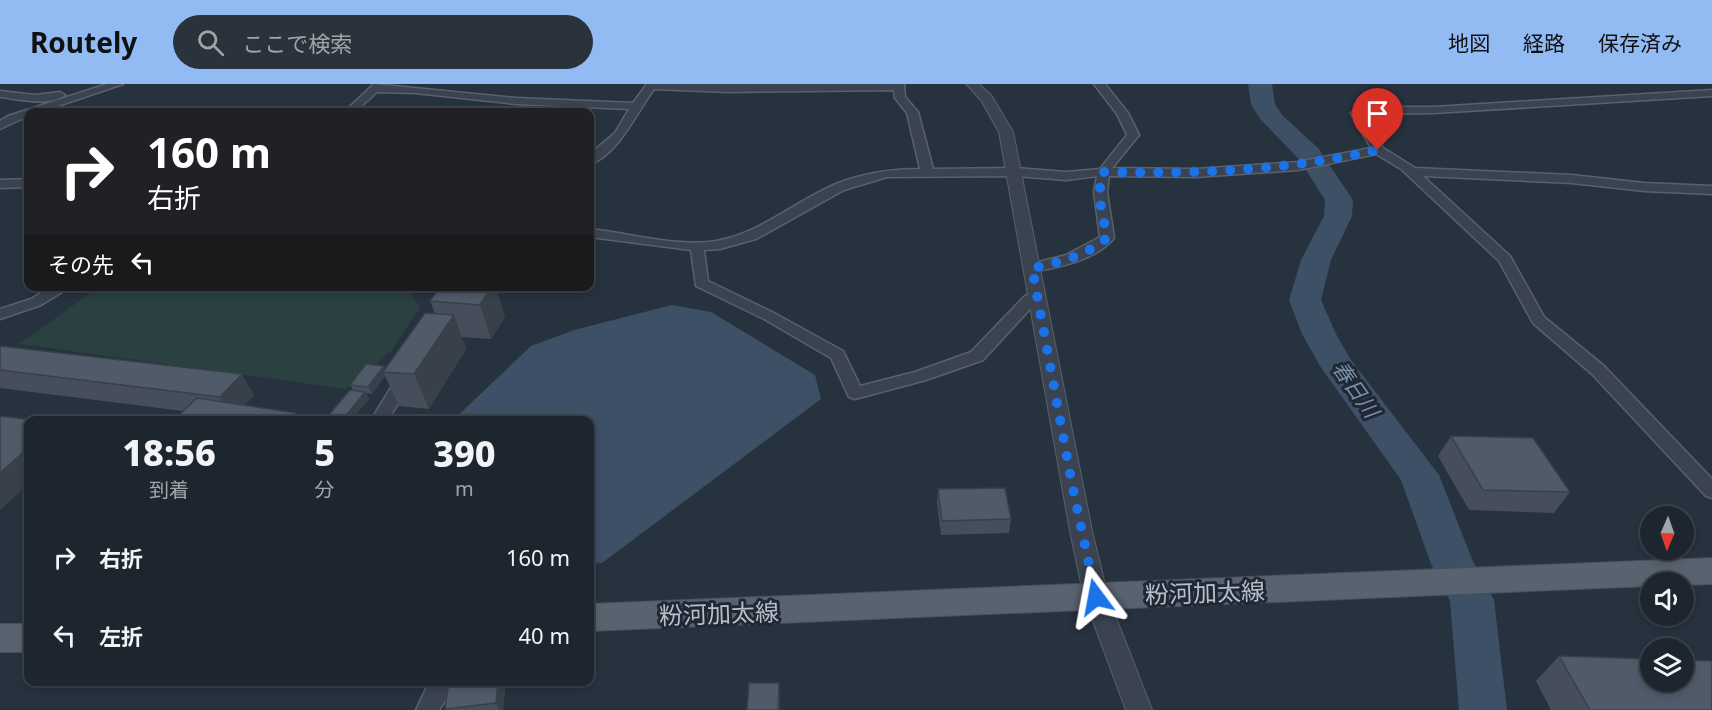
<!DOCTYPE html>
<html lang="ja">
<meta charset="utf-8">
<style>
:root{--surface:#1d262f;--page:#2a323b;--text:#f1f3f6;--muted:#a0a5aa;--line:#3b434b;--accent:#92baf3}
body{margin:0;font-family:"Noto Sans","Noto Sans JP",sans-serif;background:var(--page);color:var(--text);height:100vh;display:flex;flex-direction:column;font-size:22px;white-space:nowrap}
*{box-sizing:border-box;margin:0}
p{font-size:20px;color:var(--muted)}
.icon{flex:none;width:33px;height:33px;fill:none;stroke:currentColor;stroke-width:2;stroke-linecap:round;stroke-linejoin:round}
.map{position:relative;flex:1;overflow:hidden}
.side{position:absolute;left:24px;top:332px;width:570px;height:270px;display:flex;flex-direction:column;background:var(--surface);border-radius:12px;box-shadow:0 3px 9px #0003,0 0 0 2px var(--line)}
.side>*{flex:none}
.top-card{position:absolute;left:24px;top:24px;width:570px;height:183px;border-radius:12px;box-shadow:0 3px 9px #0003,0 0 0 2px var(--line);background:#202124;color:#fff;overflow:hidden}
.needle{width:39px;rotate:182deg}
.fabs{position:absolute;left:1640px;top:422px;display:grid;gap:12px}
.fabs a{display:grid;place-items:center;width:54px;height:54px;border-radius:50%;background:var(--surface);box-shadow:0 3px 9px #0003,0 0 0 2px var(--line);font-size:30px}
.pin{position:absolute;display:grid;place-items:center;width:51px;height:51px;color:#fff;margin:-62px -26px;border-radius:50% 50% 50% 0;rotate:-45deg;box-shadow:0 0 6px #0007}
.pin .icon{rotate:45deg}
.me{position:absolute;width:66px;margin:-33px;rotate:347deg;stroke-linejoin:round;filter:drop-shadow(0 0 4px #0008)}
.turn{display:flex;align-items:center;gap:21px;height:126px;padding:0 24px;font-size:27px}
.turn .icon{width:78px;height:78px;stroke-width:2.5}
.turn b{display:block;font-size:42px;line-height:51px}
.then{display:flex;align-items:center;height:57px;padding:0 24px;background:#0003;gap:12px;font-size:22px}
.eta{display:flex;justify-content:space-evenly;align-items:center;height:102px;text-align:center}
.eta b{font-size:36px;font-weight:800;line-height:42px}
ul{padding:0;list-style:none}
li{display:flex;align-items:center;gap:18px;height:78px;padding:0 24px}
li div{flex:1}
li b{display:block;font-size:22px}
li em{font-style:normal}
header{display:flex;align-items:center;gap:36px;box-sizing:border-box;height:84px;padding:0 30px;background:var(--accent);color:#111}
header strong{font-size:28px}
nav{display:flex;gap:33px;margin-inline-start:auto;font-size:21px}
.search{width:420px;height:54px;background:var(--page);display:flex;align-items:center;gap:15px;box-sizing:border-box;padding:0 21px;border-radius:33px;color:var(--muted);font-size:22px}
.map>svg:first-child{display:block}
</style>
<header>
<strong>Routely</strong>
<div class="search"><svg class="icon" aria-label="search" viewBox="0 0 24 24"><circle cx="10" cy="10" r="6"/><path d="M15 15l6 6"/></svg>ここで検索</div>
<nav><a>地図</a><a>経路</a><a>保存済み</a></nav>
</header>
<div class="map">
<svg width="1712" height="626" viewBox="0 0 1712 626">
<rect width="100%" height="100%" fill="#27323f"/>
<!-- green -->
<path fill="#2a4041" d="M99,203H406L420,223L391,267L346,305L19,260Z"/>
<!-- water -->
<path fill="#3d5066" d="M672,221L711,228L815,291L821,315L602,479L590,478V336H453L531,262L574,246Z"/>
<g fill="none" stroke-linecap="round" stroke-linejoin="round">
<!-- river -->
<path fill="#3d5066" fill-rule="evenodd" d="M1248,0H1272L1275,20L1282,31L1318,64L1353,116L1352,132L1331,176L1321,216L1336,250L1351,276L1439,391L1472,475L1494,516L1507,626H1459L1450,517L1431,480L1401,396L1320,282L1302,250L1289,216L1301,176L1324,132L1325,116L1299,75L1260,35L1251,20Z"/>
<defs>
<path id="minor" d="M107,0H123L40,28H28V32L0,45V37L8,32Z
M374,0L516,14L633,19L647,0H904L905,13L918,28L933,85L1015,84L1066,88L1100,85L1127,51L1117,30L1094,0H1105L1128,29L1139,51L1112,84L1196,85L1298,78L1371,64L1351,29L1362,23H1434L1712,6V12L1434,29L1363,30L1383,64L1415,84L1572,91L1644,99L1712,102V110L1644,107L1572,99L1423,92L1510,172L1544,233L1604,282L1712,395V414L1706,412L1592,290L1533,239L1499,177L1401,85L1376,70L1298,86L1196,93L1109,92L1107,108L1114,154C1095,177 1059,183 1032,188L1025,184L1027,181L1066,171L1100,153L1094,108L1097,92L1066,96L1015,92L887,93L844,106L756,155L720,165L704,166L708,197L774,229L843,267L860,302L915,288L971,268L1025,212L1035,208L1042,212L983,276L926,296L855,315L849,313L847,309L831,274L764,235L696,202L691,166L590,153V145C630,149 682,165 721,156C763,147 796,117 836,100C863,89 891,85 920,85L907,29L895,14L894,6L728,8L654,5C637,28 618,71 590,80V70L615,49L629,25L516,20L415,9L377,8L355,28H344Z
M0,7L35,11L60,8L65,11C49,23 19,15 0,13Z
M28,95V103L0,104V96Z
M53,202H72L41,221L0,235V225L31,215Z
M406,288L412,289L414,293L388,336H371L400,289Z
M433,597H458L439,626H416L427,603Z"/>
<path id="tertiary" d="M966,0H979L991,11L1013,48L1092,447L1108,513L1152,626H1126L1084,513L1070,447L999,48L981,16Z"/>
<path id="primary" d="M1712,474V500L1683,501V498H1650V502L590,547V520Z
M0,540H28V568H0Z"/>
</defs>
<!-- minor casing -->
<use href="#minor" stroke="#58616c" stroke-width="3"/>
<!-- tertiary casing -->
<use href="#tertiary" stroke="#58616c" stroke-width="2"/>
<!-- primary casing -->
<use href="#primary" stroke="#474f5b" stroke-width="2"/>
<!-- minor -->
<use href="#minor" fill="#3a434f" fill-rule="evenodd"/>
<!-- tertiary -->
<use href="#tertiary" fill="#3a434f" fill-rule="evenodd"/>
<!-- primary -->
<use href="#primary" fill="#59626f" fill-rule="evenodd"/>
</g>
<!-- wall -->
<path fill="#454e5a" d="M441,202H495L505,233L491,255L462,253L466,265L429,325L399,322L385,292L372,310L366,309L369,315L351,336H330L328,332L353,306L350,301L385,285L435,230L430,217Z
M0,262L254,311L244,321L296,329L300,336H177L176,334L183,327L0,304Z
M1451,352L1570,408L1554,429L1469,426L1438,372Z
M938,405L1011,435L1009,449L941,451L937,419Z
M1559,572L1712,626H1551L1536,597Z
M449,597H506L503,626H446L445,625Z"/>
<!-- shaded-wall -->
<path fill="#38404a" d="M492,202H495L505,233L491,255L480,221Z
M454,231L466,265L429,325L414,290Z
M384,282L386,288H383L385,292L372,310L368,303Z
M242,290L254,311L233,333L220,313Z
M365,308L369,315L351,336H345L344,334Z
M296,329L300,336H290Z
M28,364V401L0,426V389Z
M498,597H506L503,626H499L496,619Z
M779,599L780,612V626H778Z"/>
<!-- building -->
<path fill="#505b69" stroke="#38404a" stroke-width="1.5" d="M441,202H492L480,221L430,217Z
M425,229L454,231L414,290L383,288Z
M0,262L242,290L220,313L0,286Z
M366,280L384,282L368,303L350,301Z
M350,306L365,308L344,334L328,332Z
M197,314L296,329L290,336H186L176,334Z
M0,332L32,336H28V364L0,389Z
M1451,352L1533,354L1570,408L1483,406Z
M1005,404L1011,435L942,437L938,405Z
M1559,572L1650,575V597H1683V576L1712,577V626H1590Z
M449,597H498L496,619L445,625Z
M749,599H779L778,626H747Z"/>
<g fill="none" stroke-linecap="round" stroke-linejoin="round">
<!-- route -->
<path stroke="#1a73e8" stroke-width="10" stroke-dasharray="0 18" d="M1096,513L1072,400L1032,184C1058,179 1086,172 1107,154L1099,112L1102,88C1199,90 1283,87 1378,66"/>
</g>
<g text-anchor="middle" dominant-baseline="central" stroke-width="6" stroke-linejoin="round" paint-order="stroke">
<!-- water labels -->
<g font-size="21" font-style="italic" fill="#7990aa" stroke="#1f2834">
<text transform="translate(1356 305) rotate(55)">春日川</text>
</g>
<!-- near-street labels -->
<g font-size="24" fill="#b7bfc9" stroke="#1f2834">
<text transform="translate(1205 508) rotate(-2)">粉河加太線</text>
<text transform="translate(719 529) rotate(-2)">粉河加太線</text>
</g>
</g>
</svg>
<div class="fabs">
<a><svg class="needle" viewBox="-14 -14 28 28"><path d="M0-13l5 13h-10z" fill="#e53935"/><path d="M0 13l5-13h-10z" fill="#a0a5aa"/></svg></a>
<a><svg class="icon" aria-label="sound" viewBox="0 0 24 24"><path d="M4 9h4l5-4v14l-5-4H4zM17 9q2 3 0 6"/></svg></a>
<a><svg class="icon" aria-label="layers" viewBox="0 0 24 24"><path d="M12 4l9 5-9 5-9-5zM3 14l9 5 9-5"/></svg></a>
</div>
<div class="pin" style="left:1378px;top:66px;background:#d93025"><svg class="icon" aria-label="arrive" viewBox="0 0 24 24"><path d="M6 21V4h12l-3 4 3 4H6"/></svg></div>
<svg class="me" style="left:1096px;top:513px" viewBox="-20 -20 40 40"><path d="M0-17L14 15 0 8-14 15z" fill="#1a73e8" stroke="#fff" stroke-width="4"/></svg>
<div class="top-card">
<div class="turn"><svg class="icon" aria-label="right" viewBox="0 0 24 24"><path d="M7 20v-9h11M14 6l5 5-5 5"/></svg><div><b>160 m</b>右折</div></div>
<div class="then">その先<svg class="icon" aria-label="left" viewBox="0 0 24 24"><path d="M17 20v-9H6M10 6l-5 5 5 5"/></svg></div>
</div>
<section class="side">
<div class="eta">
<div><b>18:56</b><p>到着</p></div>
<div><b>5</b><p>分</p></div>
<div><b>390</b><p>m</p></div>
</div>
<ul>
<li><svg class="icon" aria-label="right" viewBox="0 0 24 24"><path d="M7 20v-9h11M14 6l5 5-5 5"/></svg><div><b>右折</b></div><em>160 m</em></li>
<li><svg class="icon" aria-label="left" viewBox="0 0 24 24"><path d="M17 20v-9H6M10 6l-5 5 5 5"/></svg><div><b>左折</b></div><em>40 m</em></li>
</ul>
</section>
</div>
